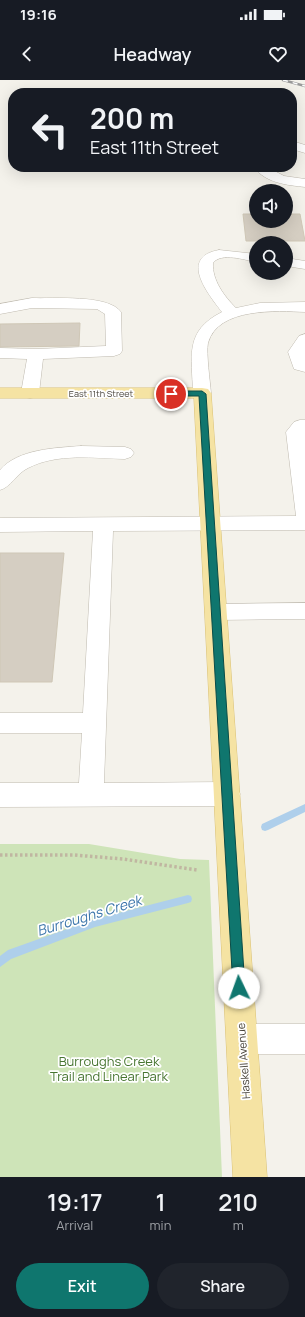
<!DOCTYPE html>
<style>
:root{--surface:#171b24;--page:#20242c;--text:#f1f3f6;--muted:#9ea1a6;--accent:#0f766e}
body{margin:0;font-family:Manrope,sans-serif;background:var(--page);color:var(--text);height:100vh;display:flex;flex-direction:column;font-size:15px;white-space:nowrap}
*{box-sizing:border-box;margin:0}
p{font-size:13px;color:var(--muted)}
.icon{flex:none;width:22px;height:22px;fill:none;stroke:currentColor;stroke-width:2;stroke-linecap:round;stroke-linejoin:round}
.map{position:relative;height:1097px;overflow:hidden}
.sheet{display:flex;flex-direction:column;background:var(--surface);flex:1}
.sheet>*{flex:none}
.hud{position:absolute;left:8px;top:8px;width:289px;height:84px;border-radius:16px;box-shadow:0 4px 16px #0002;background:#171b24;color:var(--text);overflow:hidden}
.tools{position:absolute;left:249px;top:104px;display:grid;gap:8px}
.tools a{display:grid;place-items:center;width:44px;height:44px;border-radius:50%;background:var(--surface);box-shadow:0 4px 16px #0002;font-size:20px}
.pin{position:absolute;display:grid;place-items:center;width:34px;height:34px;color:#fff;margin:-17px;border:2px solid #fff;border-radius:50%;box-shadow:0 1px 4px #0007}
.me{position:absolute;width:44px;margin:-22px;rotate:357deg;stroke-linejoin:round;filter:drop-shadow(0 0 3px #0008)}
.turn{display:flex;align-items:center;gap:14px;height:84px;padding:0 16px;font-size:18px}
.turn .icon{width:52px;height:52px;stroke-width:2.5}
.turn b{display:block;font-size:28px;line-height:34px}
.eta{display:flex;justify-content:space-evenly;align-items:center;height:68px;text-align:center}
.eta b{font-size:24px;font-weight:600;line-height:28px}
.cta{display:flex;gap:8px;margin-top:auto;padding:8px 16px}
.cta a{flex:1;height:46px;border-radius:24px;background:var(--accent);color:#fff;font-size:16px;font-weight:600;line-height:46px;text-align:center}
.cta a+a{background:var(--page);color:var(--text)}
.status{display:flex;justify-content:space-between;align-items:center;height:28px;padding:0 20px;background:var(--surface);direction:ltr}
.status svg{height:11px;fill:currentColor}
header{display:flex;justify-content:space-between;align-items:center;height:52px;padding:0 16px;background:var(--surface);font-size:18px;font-weight:600}
.map>svg:first-child{display:block}
</style>
<div class="status"><b>19:16</b><svg viewBox="0 0 49 12"><path d="M0 12V9h3v3zM5 12V6h3v6zM10 12V3h3v9zM15 12V0h3v12zM26 1h20v11H26zM47 4h2v5h-2z"/></svg></div>
<header><svg class="icon" aria-label="back" viewBox="0 0 24 24"><path d="M15 5l-7 7 7 7"/></svg>Headway<svg class="icon" aria-label="heart" viewBox="0 0 24 24"><path d="M12 20l-8-8c-3-5 5-10 8-4 3-6 11-1 8 4z"/></svg></header>
<div class="map">
<svg width="305" height="1097" viewBox="0 0 305 1097">
<rect width="100%" height="100%" fill="#f4f2eb"/>
<!-- green -->
<path fill="#cee4b8" d="M0,764H89L180,779L209,780L222,1097H0Z"/>
<g fill="none" stroke-linecap="round" stroke-linejoin="round">
<!-- stream -->
<path fill="#aecfeb" fill-rule="evenodd" d="M305,724V732L268,750L265,751L262,750L261,747L262,744Z
M188,815L191,816L192,819L191,822L188,823L95,847L11,879L0,887V876L8,870L95,839Z"/>
</g>
<!-- building -->
<path fill="#d5cec2" stroke="#cfc7b6" d="M243,134H256V141H286V134H300L305,161H246Z
M80,243L79,266L0,267V244Z
M0,473H64L52,602H0Z"/>
<g fill="none" stroke-linecap="round" stroke-linejoin="round">
<defs>
<path id="minor" d="M292,61L305,65V73L292,69Z
M254,87H267L284,96L305,99V107C287,105 265,103 254,87Z
M219,170L256,174V182C245,180 221,172 213,183C212,200 224,216 236,228L260,223L305,222V232C277,231 218,227 208,263C206,273 210,301 211,313L208,317L202,318L196,317L193,313C192,276 184,251 222,232C207,213 179,177 219,170Z
M286,178L305,181V189L286,186Z
M32,218C53,219 108,214 121,232L122,271L120,274L114,276L43,279L39,313L36,317L30,318L24,317L21,313L27,279L0,278V268L36,269L106,266L105,234L97,229L32,228L0,234V224Z
M305,254V292L294,289L288,272L299,256Z
M300,340H305V450L113,451L104,703L227,702L236,706L240,714L236,722L227,726L0,727V703H79L82,653H0V633H83L93,451L0,452V438L296,436L286,352L294,342Z
M81,366L125,367L131,369L134,373L131,377L125,379C94,378 57,373 28,388C16,394 11,407 0,410V390C18,369 55,368 81,366Z
M305,523V539L216,540L208,538L205,532L208,526L216,524Z
M242,944H305V974H242L231,970L227,959L231,948Z"/>
<path id="major" d="M0,308H202L208,309L211,313L267,1097H233L194,318H0Z"/>
</defs>
<!-- minor casing -->
<use href="#minor" stroke="#bfbaaf" stroke-width="1"/>
<!-- major casing -->
<use href="#major" stroke="#dac174" stroke-width="1"/>
<!-- path -->
<path stroke="#c0b6a1" stroke-width="3.5" stroke-dasharray="2.5 2.5" stroke-linecap="butt" d="M0,775H74L123,779L197,790"/>
<!-- minor -->
<use href="#minor" fill="#fff" fill-rule="evenodd"/>
<!-- major -->
<use href="#major" fill="#f5e3a3" fill-rule="evenodd"/>
<defs>
<path id="rail" d="M283,0L305,6"/>
</defs>
<!-- rail casing -->
<use href="#rail" stroke="#999" stroke-width="2.5"/>
<!-- rail -->
<use href="#rail" stroke="#fff" stroke-width="1.5" stroke-dasharray="5" stroke-linecap="butt"/>
</g>
<!-- route -->
<path fill="#0f766e" stroke="#0a4d48" d="M202,311L206,314L245,908L243,913L239,914L234,913L233,908L199,316H171L167,314L171,311Z"/>
<g text-anchor="middle" dominant-baseline="central" stroke-width="3.5" stroke-linejoin="round" paint-order="stroke">
<!-- far-street labels -->
<g font-size="9" fill="#48433a" stroke="#fff">
<text x="101" y="313">East 11th Street</text>
</g>
<!-- street labels -->
<g font-size="11" fill="#48433a" stroke="#fff">
<text transform="translate(243 981) rotate(-94)">Haskell Avenue</text>
</g>
<!-- near-park labels -->
<g font-size="13" fill="#477531" stroke="#fff">
<text x="109" y="981">Burroughs Creek<tspan x="109" dy="15">Trail and Linear Park</tspan></text>
</g>
<!-- near-water labels -->
<g font-size="14" font-style="italic" fill="#3c76ab" stroke="#fff">
<text transform="translate(89 835) rotate(-17)">Burroughs Creek</text>
</g>
</g>
</svg>
<div class="tools">
<a><svg class="icon" aria-label="sound" viewBox="0 0 24 24"><path d="M4 9h4l5-4v14l-5-4H4zM17 9q2 3 0 6"/></svg></a>
<a><svg class="icon" aria-label="search" viewBox="0 0 24 24"><circle cx="10" cy="10" r="6"/><path d="M15 15l6 6"/></svg></a>
</div>
<div class="pin" style="left:171px;top:314px;background:#d93025"><svg class="icon" aria-label="arrive" viewBox="0 0 24 24"><path d="M6 21V4h12l-3 4 3 4H6"/></svg></div>
<svg class="me" style="left:239px;top:908px" viewBox="-20 -20 40 40"><circle r="19" fill="#fff"/><path d="M0-13L10 11 0 6-10 11z" fill="#0f766e"/></svg>
<div class="hud">
<div class="turn"><svg class="icon" aria-label="left" viewBox="0 0 24 24"><path d="M17 20v-9H6M10 6l-5 5 5 5"/></svg><div><b>200 m</b>East 11th Street</div></div>
</div>
</div>
<section class="sheet">
<div class="eta">
<div><b>19:17</b><p>Arrival</p></div>
<div><b>1</b><p>min</p></div>
<div><b>210</b><p>m</p></div>
</div>
<div class="cta"><a>Exit</a><a>Share</a></div>
</section>
